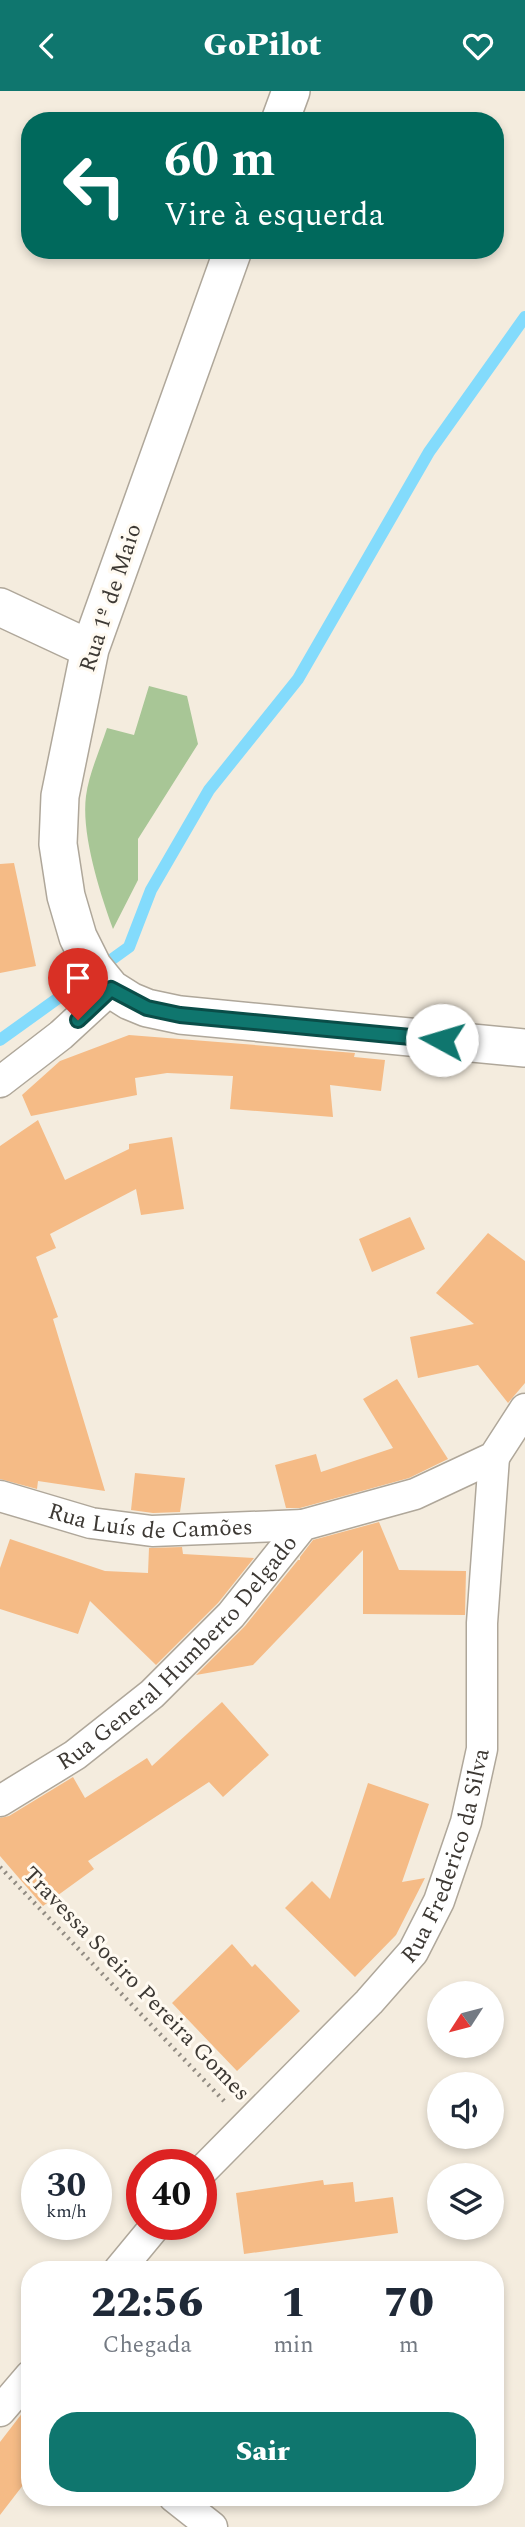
<!DOCTYPE html>
<html lang="pt">
<meta charset="utf-8">
<style>
:root{--surface:#fff;--page:#f2f2f3;--text:#1f2937;--muted:#747a83;--accent:#0f766e}
body{margin:0;font-family:Spectral,serif;background:var(--page);color:var(--text);height:100vh;display:flex;flex-direction:column;font-size:26px;white-space:nowrap}
*{box-sizing:border-box;margin:0}
p{font-size:23px;color:var(--muted)}
.icon{flex:none;width:38px;height:38px;fill:none;stroke:currentColor;stroke-width:2;stroke-linecap:round;stroke-linejoin:round}
.map{position:relative;flex:1;overflow:hidden}
.details{position:absolute;left:21px;top:2170px;width:483px;height:245px;display:flex;flex-direction:column;background:var(--surface);border-radius:28px;box-shadow:0 4px 10px #0003}
.details>*{flex:none}
.banner{position:absolute;left:21px;top:21px;width:483px;height:147px;border-radius:28px;box-shadow:0 4px 10px #0003;background:#00695c;color:#fff;overflow:hidden}
.needle{width:46px;rotate:234deg}
.buttons{position:absolute;left:427px;top:1890px;display:grid;gap:14px}
.buttons a{display:grid;place-items:center;width:77px;height:77px;border-radius:50%;background:var(--surface);box-shadow:0 4px 10px #0003;font-size:35px}
.speed{position:absolute;left:21px;top:2058px;display:flex;gap:14px;font-size:35px;font-weight:700;text-align:center}
.speed>*{display:grid;place-content:center;width:91px;height:91px;border-radius:50%;background:var(--surface);box-shadow:0 4px 10px #0003;line-height:1}
.speed small{font-size:18px;font-weight:400}
.speed .limit{border:10px solid #d22;background:#fff;color:#111}
.pin{position:absolute;display:grid;place-items:center;width:60px;height:60px;color:#fff;margin:-72px -30px;border-radius:50% 50% 50% 0;rotate:-45deg;box-shadow:0 0 7px #0007}
.pin .icon{rotate:45deg}
.me{position:absolute;width:77px;margin:-38px;rotate:276deg;stroke-linejoin:round;filter:drop-shadow(0 0 5px #0008)}
.turn{display:flex;align-items:center;gap:24px;height:147px;padding:0 28px;font-size:32px}
.turn .icon{width:91px;height:91px;stroke-width:2.5}
.turn b{display:block;font-size:49px;line-height:60px}
.eta{display:flex;justify-content:space-evenly;align-items:center;height:119px;text-align:center}
.eta b{font-size:42px;font-weight:800;line-height:49px}
.button{display:flex;gap:14px;margin-top:auto;padding:14px 28px}
.button a{flex:1;height:80px;border-radius:28px;background:var(--accent);color:#fff;font-size:28px;font-weight:800;line-height:80px;text-align:center}
header{display:flex;justify-content:space-between;align-items:center;height:91px;padding:0 28px;background:var(--accent);color:#fff;font-size:32px;font-weight:800}
.map>svg:first-child{display:block}
</style>
<header><svg class="icon" aria-label="back" viewBox="0 0 24 24"><path d="M15 5l-7 7 7 7"/></svg>GoPilot<svg class="icon" aria-label="heart" viewBox="0 0 24 24"><path d="M12 20l-8-8c-3-5 5-10 8-4 3-6 11-1 8 4z"/></svg></header>
<div class="map">
<svg width="525" height="2436" viewBox="0 0 525 2436">
<rect width="100%" height="100%" fill="#f4ecde"/>
<!-- green -->
<path fill="#a8c696" d="M149,595L187,605L198,653L138,748V789L113,838C100,802 81,743 86,705C89,682 100,659 107,637L134,644Z"/>
<g fill="none" stroke-linecap="round" stroke-linejoin="round">
<!-- stream -->
<path stroke="#83dbfc" stroke-width="12" d="M0,949L129,856L151,799L209,699L298,588L429,361L525,226"/>
</g>
<!-- building -->
<path fill="#f5bb86" d="M14,772L36,875L0,882V773Z
M129,944L355,962L354,966L385,969L381,1000L330,994L333,1026L230,1018L233,985L167,982L135,987L137,1004L31,1025L22,1004L60,970Z
M38,1029L65,1089L129,1058V1053L172,1046L184,1118L141,1124L136,1098L50,1143L56,1157L36,1166L58,1226L53,1228L105,1400L38,1390L37,1398L0,1388V1055Z
M410,1126L425,1158L372,1181L359,1148Z
M488,1142L525,1170V1292L508,1312L478,1274L418,1287L410,1246L474,1233L436,1202Z
M397,1288L448,1368L409,1387L300,1417H286L275,1374L316,1363L321,1381L393,1357L363,1308Z
M135,1382L185,1387L180,1421L153,1422L131,1419Z
M379,1431L399,1479L466,1480L465,1524L363,1523V1459L253,1574L196,1584L245,1535L298,1469H300V1466L313,1449Z
M10,1448L105,1480L148,1482L149,1457L182,1456L183,1463L254,1467L218,1512L156,1574L90,1510L78,1543L0,1518V1477Z
M222,1611L269,1664L223,1706L209,1691L88,1770L94,1778L43,1815L0,1765V1727L9,1725L73,1686L85,1707L147,1667L152,1675Z
M368,1692L429,1713L402,1791L425,1787L396,1844L355,1886L285,1817L312,1790L330,1808Z
M232,1853L252,1876L255,1873L300,1920L237,1980L172,1912Z
M323,2089L324,2094L353,2091L355,2111L393,2106L398,2142L244,2163L236,2102Z
M30,2312V2385L0,2424V2351Z"/>
<g fill="none" stroke-linecap="round" stroke-linejoin="round">
<defs>
<g id="minor">
<path d="M0,991L61,944L111,898"/>
<path id="s1" d="M0,1405L91,1432L152,1440L303,1434"/>
<path id="s2" d="M0,1710L75,1664L152,1603L231,1524L303,1434L415,1403L494,1366L525,1318"/>
<path id="s3" d="M201,2081L369,1911L413,1861L439,1810L466,1731L482,1658V1532L494,1366"/>
<path d="M119,2179L157,2133"/>
<path d="M0,2320L30,2285"/>
<path d="M174,2406L212,2436"/>
</g>
<path id="tertiary" d="M280,30L291,0
M233,159L90,558L60,705L58,753L66,805L78,846L93,876L111,898L130,910L147,917L180,924L525,957
M0,516L90,558"/>
</defs>
<!-- minor casing -->
<use href="#minor" stroke="#afa79a" stroke-width="33"/>
<!-- tertiary casing -->
<use href="#tertiary" stroke="#afa79a" stroke-width="40"/>
<!-- path -->
<path stroke="#918b82" stroke-width="4.5" stroke-dasharray="2 5" stroke-linecap="butt" d="M0,1776L224,2010"/>
<!-- minor -->
<use href="#minor" stroke="#fff" stroke-width="30"/>
<!-- tertiary -->
<use href="#tertiary" stroke="#fff" stroke-width="37"/>
</g>
<g fill="none" stroke-linecap="round" stroke-linejoin="round">
<defs>
<path id="route" d="M78,929L111,898L147,917L180,924L442,949"/>
</defs>
<!-- route casing -->
<use href="#route" stroke="#0a4d48" stroke-width="18"/>
<!-- route -->
<use href="#route" stroke="#0f766e" stroke-width="12"/>
</g>
<g text-anchor="middle" dominant-baseline="central" stroke-width="6" stroke-linejoin="round" paint-order="stroke">
<!-- street labels -->
<g font-size="23" fill="#3d3934" stroke="#fffaf1">
<text transform="translate(111 507) rotate(-72)">Rua 1º de Maio</text>
<text stroke="none"><textPath href="#s1" startOffset="154">Rua Luís de Camões</textPath></text>
<text stroke="none"><textPath href="#s2" startOffset="233">Rua General Humberto Delgado</textPath></text>
<text stroke="none"><textPath href="#s3" startOffset="408">Rua Frederico da Silva</textPath></text>
<text transform="translate(136 1893) rotate(46)">Travessa Soeiro Pereira Gomes</text>
</g>
</g>
</svg>
<div class="buttons">
<a><svg class="needle" viewBox="-14 -14 28 28"><path d="M0-13l5 13h-10z" fill="#e53935"/><path d="M0 13l5-13h-10z" fill="#747a83"/></svg></a>
<a><svg class="icon" aria-label="sound" viewBox="0 0 24 24"><path d="M4 9h4l5-4v14l-5-4H4zM17 9q2 3 0 6"/></svg></a>
<a><svg class="icon" aria-label="layers" viewBox="0 0 24 24"><path d="M12 4l9 5-9 5-9-5zM3 14l9 5 9-5"/></svg></a>
</div>
<div class="speed"><div>30<small>km/h</small></div><div class="limit">40</div></div>
<div class="pin" style="left:78px;top:929px;background:#d93025"><svg class="icon" aria-label="arrive" viewBox="0 0 24 24"><path d="M6 21V4h12l-3 4 3 4H6"/></svg></div>
<svg class="me" style="left:442px;top:949px" viewBox="-20 -20 40 40"><circle r="19" fill="#fff"/><path d="M0-13L10 11 0 6-10 11z" fill="#0f766e"/></svg>
<div class="banner">
<div class="turn"><svg class="icon" aria-label="left" viewBox="0 0 24 24"><path d="M17 20v-9H6M10 6l-5 5 5 5"/></svg><div><b>60 m</b>Vire à esquerda</div></div>
</div>
<section class="details">
<div class="eta">
<div><b>22:56</b><p>Chegada</p></div>
<div><b>1</b><p>min</p></div>
<div><b>70</b><p>m</p></div>
</div>
<div class="button"><a>Sair</a></div>
</section>
</div>
